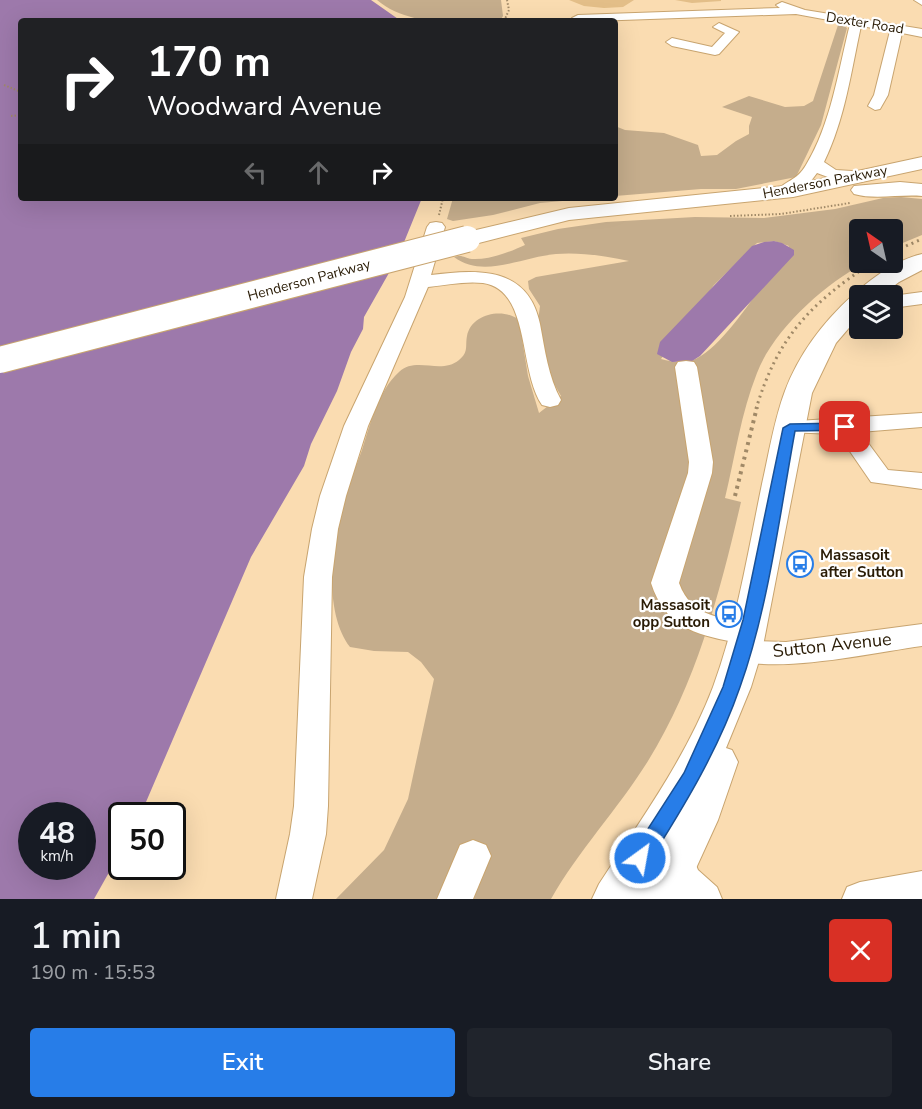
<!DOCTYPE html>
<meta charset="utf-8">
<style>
:root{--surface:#171b24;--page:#20242c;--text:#f1f3f6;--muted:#9ea1a6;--accent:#277de8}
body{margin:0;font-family:"Nunito Sans",sans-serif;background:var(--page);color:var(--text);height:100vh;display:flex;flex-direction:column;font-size:22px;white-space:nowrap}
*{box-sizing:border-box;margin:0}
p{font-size:20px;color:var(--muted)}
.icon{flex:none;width:33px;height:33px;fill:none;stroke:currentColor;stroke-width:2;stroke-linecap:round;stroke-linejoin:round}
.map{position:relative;height:899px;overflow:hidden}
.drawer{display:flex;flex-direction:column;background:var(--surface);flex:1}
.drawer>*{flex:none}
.banner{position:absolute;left:18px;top:18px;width:600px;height:183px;border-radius:6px;box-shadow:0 6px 24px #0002;background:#202124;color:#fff;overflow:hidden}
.needle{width:39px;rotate:326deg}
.fabs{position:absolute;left:849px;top:219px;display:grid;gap:12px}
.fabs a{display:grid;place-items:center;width:54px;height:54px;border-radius:6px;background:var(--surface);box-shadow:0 6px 24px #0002;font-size:30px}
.speed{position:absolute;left:18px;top:802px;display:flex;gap:12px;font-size:30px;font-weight:700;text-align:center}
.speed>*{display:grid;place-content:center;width:78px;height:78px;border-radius:50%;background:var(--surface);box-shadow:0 6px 24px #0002;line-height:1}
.speed small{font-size:15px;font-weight:400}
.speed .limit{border:3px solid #111;border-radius:9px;background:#fff;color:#111}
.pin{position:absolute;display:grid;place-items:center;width:51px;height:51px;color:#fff;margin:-26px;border-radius:12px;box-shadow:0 3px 9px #0006}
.me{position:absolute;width:66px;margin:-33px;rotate:32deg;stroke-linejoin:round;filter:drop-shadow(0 0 4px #0008)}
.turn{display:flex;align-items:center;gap:21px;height:126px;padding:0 30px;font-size:27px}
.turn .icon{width:78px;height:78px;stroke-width:2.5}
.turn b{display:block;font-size:42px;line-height:51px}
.lanes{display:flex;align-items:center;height:57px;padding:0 30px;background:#0003;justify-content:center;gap:30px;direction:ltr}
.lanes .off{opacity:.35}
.round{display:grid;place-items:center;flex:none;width:63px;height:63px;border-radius:6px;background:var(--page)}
.headline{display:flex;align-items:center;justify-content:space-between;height:102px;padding:0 30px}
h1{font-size:36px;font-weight:600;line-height:45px}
.cta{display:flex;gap:12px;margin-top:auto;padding:12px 30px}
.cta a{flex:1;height:69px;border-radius:6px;background:var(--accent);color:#fff;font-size:24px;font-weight:600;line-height:69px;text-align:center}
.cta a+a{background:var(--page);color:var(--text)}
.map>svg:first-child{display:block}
</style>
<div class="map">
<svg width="922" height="899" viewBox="0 0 922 899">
<rect width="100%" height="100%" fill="#fadcb1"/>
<!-- green -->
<path fill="#c5ad8c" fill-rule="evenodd" d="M377,0H501L503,16L500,21C459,21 410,28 377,0Z
M839,22L847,28L821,125L796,177L736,189H701L615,196V126L625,130L664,133L698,145L701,156L717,155L736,141L749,134V126L752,117L722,107L749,96L785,107L804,106L813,101Z
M901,197L922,199V235L893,247L892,230H860V262L864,263C824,285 774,329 757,373C741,413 735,457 725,498L741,502C720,592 697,682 648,761C618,809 579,850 551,899H336L384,850L408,799L434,679L421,662L408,652L374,651L350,647C326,616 330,556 338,519C342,496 354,473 362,450C370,425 378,391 399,372C416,356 441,375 459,360C469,352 465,346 467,336C471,314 503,307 519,320L528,376L539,413L561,396L548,373L546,357L537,329L540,306L529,289L528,281L536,277L629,261C606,256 579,252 556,254C522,257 483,279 454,257C463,254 464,258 472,259C489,260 510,252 525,245L521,238L558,229L606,222L695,217L764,218L835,209L883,198ZM774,241L789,246C769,274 724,349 693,360C683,364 672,362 661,359L714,285L757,243Z
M453,198H596L540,203L493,215L453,221L447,219Z"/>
<!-- water -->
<path fill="#9d79ab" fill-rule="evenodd" d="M0,0H371L401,21H21V198H422L398,257L364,317L363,329L351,352L337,391L311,444L304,466L251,557L140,816H122L121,851L94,899H0ZM32,816H82V867H32Z
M774,241L782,243L794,250V255L700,356L692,361L672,362L657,354L660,342L752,246L764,242Z"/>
<!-- building -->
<path fill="#e3be88" d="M569,0H634L623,7L604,8L584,6Z
M675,0H721V1L692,3Z"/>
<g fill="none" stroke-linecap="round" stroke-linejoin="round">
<defs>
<path id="minor" d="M914,0H922V5Z
M782,2L805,10L922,29V37L902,33L888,95L880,109L875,110L868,106L874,95L890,31L861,26C851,72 845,119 824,162L836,170L867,172L869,175L867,178L836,180L817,173C808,186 799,193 784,197L776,192C784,181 797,181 806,165C831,124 838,72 850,24L796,14L593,21H576L572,18L578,15L780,8L776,5Z
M719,23L739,32L719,54L715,55L672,46L666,42L672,38L712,47L725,33L713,27Z
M436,222L442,223L445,227L431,275C478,269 528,266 540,324C545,350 548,376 561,400L558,405L550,407L542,405C518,370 531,290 483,283C465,281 446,285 428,287L368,426L346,496L338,529L332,577L328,806L326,834L312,899H276L290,834L294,806L304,577L312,529L320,496L344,426L405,297L427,227L430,223Z
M922,292V304L892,308V296Z
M686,361L694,362L697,367L713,462L712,473L679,583C692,620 726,617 757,626L762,634L758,641L786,642L922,624V646C871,653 779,674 731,659L727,651L734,642C693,634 665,626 651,583L688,473L689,462L675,367L678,362Z
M922,413V427L860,432L888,470L922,473V489L871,482L838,434L782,432L778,427L782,422Z
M473,840L486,845L491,856L473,899H437L460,845Z
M677,846L690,851L698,870L717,887L722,899H678L670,892L659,862L664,851Z
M922,871V899H842L847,887L860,882Z"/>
<path id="major" d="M922,157V169L793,197L569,220L467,246L459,244L456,239L459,234L569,208L793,185Z
M900,182L922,184V196C900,194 875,200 854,194L851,190L854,186Z
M922,254V270L899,282L881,296H860V315L836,343L812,393L762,651L751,687L726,748L732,750L738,762L718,820L682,899H592L599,884C640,821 686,758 713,687C737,622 748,552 762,484C769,453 774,420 785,391C799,354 823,322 853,295C872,278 896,260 922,254Z"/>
</defs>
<!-- minor casing -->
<use href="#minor" stroke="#c8a46f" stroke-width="2"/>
<!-- major casing -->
<use href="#major" stroke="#c8a46f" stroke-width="2"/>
<!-- path-far2 -->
<path stroke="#a08967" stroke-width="2" stroke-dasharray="1.5 2" stroke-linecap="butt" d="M504,21L509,10L507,0
M4,85L21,92
M11,116L21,115
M439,215L443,198
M730,216L781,214L850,203"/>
<!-- path-far1 -->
<path stroke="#a08967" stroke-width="3" stroke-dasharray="2 4" stroke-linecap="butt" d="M906,246L922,239
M756,409C778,336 811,303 873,262"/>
<!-- path -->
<path stroke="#a08967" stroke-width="4" stroke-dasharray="3 4.5" stroke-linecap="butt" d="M735,496L757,407"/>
<!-- minor -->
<use href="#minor" fill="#fff" fill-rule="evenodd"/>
<!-- major -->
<use href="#major" fill="#fff" fill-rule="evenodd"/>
<defs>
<path id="major-bridge" d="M0,360L467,239"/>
</defs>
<!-- major-bridge casing -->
<use href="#major-bridge" stroke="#c8a46f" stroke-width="28" stroke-linecap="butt"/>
<!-- major-bridge -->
<use href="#major-bridge" stroke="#fff" stroke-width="26"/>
</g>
<!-- route -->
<path fill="#277de8" stroke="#195197" stroke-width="1.5" d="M845,423L850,424L852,427L850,430L795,431C780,513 768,609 740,687C718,751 683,808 647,865L640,867L633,865L630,858L633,852L684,773L723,687L743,620L783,428L790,424Z"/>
<!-- icons -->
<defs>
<symbol id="bus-ring" viewBox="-11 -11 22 22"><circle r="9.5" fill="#fff" stroke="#277de8" stroke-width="1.5"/><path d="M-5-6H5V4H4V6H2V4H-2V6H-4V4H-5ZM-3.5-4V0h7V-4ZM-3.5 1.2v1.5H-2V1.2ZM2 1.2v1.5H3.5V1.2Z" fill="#277de8"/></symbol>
</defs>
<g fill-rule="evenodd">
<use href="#bus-ring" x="785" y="549" width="30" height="30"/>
<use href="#bus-ring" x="714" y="599" width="30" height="30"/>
</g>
<g text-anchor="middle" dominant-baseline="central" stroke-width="4.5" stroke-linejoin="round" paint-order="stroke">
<!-- far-street labels -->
<g font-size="14" fill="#291b05" stroke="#fff">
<text transform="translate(865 23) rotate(9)">Dexter Road</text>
<text transform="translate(825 182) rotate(-11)">Henderson Parkway</text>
<text transform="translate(309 280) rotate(-15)">Henderson Parkway</text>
</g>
<!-- poi labels -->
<g font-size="15" font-weight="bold" fill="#291b05" stroke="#fff" text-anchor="start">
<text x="820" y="555">Massasoit<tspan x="820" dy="17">after Sutton</tspan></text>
<text x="710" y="605" text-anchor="end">Massasoit<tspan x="710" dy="17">opp Sutton</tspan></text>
</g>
<!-- near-street labels -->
<g font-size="18" fill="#291b05" stroke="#fff">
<text transform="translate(832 645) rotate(-6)">Sutton Avenue</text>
</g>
</g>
</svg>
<div class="fabs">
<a><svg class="needle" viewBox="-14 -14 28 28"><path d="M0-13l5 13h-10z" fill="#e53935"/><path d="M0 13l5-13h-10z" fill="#9ea1a6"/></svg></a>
<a><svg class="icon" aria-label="layers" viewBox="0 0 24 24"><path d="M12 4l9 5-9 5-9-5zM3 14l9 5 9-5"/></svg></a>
</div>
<div class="speed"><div>48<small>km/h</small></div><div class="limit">50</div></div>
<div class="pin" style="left:845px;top:427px;background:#d93025"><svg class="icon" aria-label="arrive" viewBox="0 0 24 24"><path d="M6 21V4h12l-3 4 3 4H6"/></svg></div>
<svg class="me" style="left:640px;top:858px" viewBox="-20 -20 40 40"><circle r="17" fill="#277de8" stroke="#fff" stroke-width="3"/><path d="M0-11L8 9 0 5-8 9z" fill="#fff"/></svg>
<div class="banner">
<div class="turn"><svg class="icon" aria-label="right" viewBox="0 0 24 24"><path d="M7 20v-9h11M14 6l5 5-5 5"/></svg><div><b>170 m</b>Woodward Avenue</div></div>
<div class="lanes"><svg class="icon off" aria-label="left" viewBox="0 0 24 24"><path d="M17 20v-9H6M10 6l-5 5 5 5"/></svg><svg class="icon off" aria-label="ahead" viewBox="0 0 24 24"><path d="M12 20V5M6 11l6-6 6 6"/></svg><svg class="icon" aria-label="right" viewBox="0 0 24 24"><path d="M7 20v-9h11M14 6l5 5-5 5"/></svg></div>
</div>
</div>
<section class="drawer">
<div class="headline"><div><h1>1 min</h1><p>190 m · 15:53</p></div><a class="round" style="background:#d93025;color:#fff"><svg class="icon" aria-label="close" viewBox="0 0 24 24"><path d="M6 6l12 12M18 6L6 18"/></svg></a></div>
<div class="cta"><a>Exit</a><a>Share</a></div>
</section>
